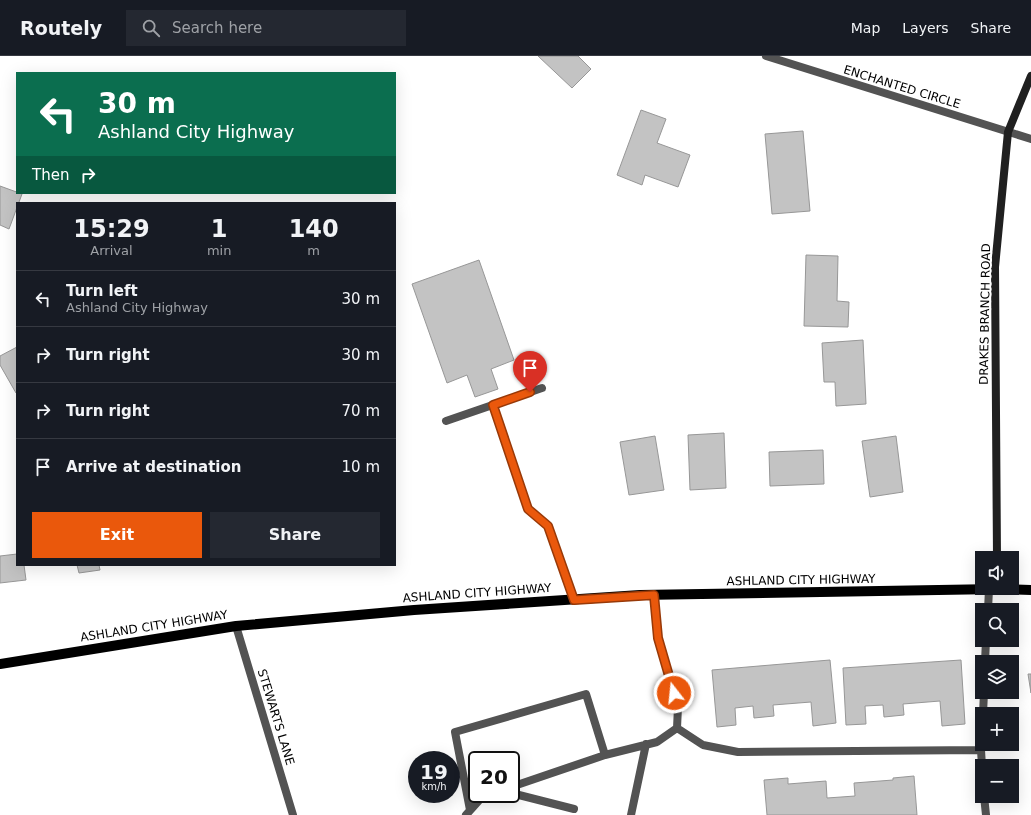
<!DOCTYPE html>
<meta charset="utf-8">
<style>
:root{--surface:#171b24;--page:#242831;--text:#f1f3f6;--muted:#9ea1a6;--line:#363941;--accent:#ea580c}
body{margin:0;font-family:"DejaVu Sans",sans-serif;background:var(--page);color:var(--text);height:100vh;display:flex;flex-direction:column;font-size:15px;white-space:nowrap}
*{box-sizing:border-box;margin:0}
p{font-size:13px;color:var(--muted)}
.icon{flex:none;width:22px;height:22px;fill:none;stroke:currentColor;stroke-width:2;stroke-linecap:round;stroke-linejoin:round}
.map{position:relative;flex:1;overflow:hidden}
.sheet{position:absolute;left:16px;top:146px;width:380px;height:364px;display:flex;flex-direction:column;background:var(--surface);border-radius:0px;box-shadow:0 4px 16px #0002}
.sheet>*{flex:none}
.banner{position:absolute;left:16px;top:16px;width:380px;height:122px;border-radius:0px;box-shadow:0 4px 16px #0002;background:#0b6e4f;color:#fff;overflow:hidden}
.controls{position:absolute;left:975px;top:495px;display:grid;gap:8px}
.controls a{display:grid;place-items:center;width:44px;height:44px;border-radius:0px;background:var(--surface);box-shadow:0 4px 16px #0002;font-size:20px}
.speed{position:absolute;left:408px;top:695px;display:flex;gap:8px;font-size:20px;font-weight:700;text-align:center}
.speed>*{display:grid;place-content:center;width:52px;height:52px;border-radius:50%;background:var(--surface);box-shadow:0 4px 16px #0002;line-height:1}
.speed small{font-size:10px;font-weight:400}
.speed .limit{border:2px solid #111;border-radius:6px;background:#fff;color:#111}
.pin{position:absolute;display:grid;place-items:center;width:34px;height:34px;color:#fff;margin:-41px -17px;border-radius:50% 50% 50% 0;rotate:-45deg;box-shadow:0 0 4px #0007}
.pin .icon{rotate:45deg}
.me{position:absolute;width:44px;margin:-22px;rotate:344deg;stroke-linejoin:round;filter:drop-shadow(0 0 3px #0008)}
.turn{display:flex;align-items:center;gap:14px;height:84px;padding:0 16px;font-size:18px}
.turn .icon{width:52px;height:52px;stroke-width:2.5}
.turn b{display:block;font-size:28px;line-height:34px}
.then{display:flex;align-items:center;height:38px;padding:0 16px;background:#0003;gap:8px;font-size:15px}
.eta{display:flex;justify-content:space-evenly;align-items:center;height:68px;text-align:center}
.eta b{font-size:24px;font-weight:600;line-height:28px}
.cta{display:flex;gap:8px;margin-top:auto;padding:8px 16px}
.cta a{flex:1;height:46px;border-radius:0px;background:var(--accent);color:#fff;font-size:16px;font-weight:600;line-height:46px;text-align:center}
.cta a+a{background:var(--page);color:var(--text)}
ul{padding:0;list-style:none}
li{display:flex;align-items:center;gap:12px;height:56px;padding:0 16px;border-top:1px solid var(--line)}
li div{flex:1}
li b{display:block;font-size:15px}
li em{font-style:normal}
header{display:flex;align-items:center;gap:24px;box-sizing:border-box;height:56px;padding:0 20px;background:var(--surface);border-bottom:1px solid var(--line)}
header strong{font-size:19px}
nav{display:flex;gap:22px;margin-inline-start:auto;font-size:14px}
.search{width:280px;height:36px;background:var(--page);display:flex;align-items:center;gap:10px;box-sizing:border-box;padding:0 14px;border-radius:0px;color:var(--muted);font-size:15px}
.map>svg:first-child{display:block}
</style>
<header>
<strong>Routely</strong>
<div class="search"><svg class="icon" aria-label="search" viewBox="0 0 24 24"><circle cx="10" cy="10" r="6"/><path d="M15 15l6 6"/></svg>Search here</div>
<nav><a>Map</a><a>Layers</a><a>Share</a></nav>
</header>
<div class="map">
<svg width="1031" height="759" viewBox="0 0 1031 759">
<rect width="100%" height="100%" fill="#fff"/>
<!-- building -->
<path fill="#c3c3c3" stroke="#979797" d="M538,0H578L591,13L572,32Z
M641,54L666,63L657,87L690,99L678,131L645,119L642,129L617,119Z
M803,75L810,155L772,158L765,78Z
M0,130L22,138L9,173L0,169Z
M806,199L838,200L837,245L849,246L848,271L804,270Z
M479,204L514,304L491,313L498,333L475,341L467,319L447,327L412,228Z
M863,284L866,348L836,350L835,326H824L822,287Z
M17,291V336L16,337L0,309V300Z
M724,377L726,432L690,434L688,379Z
M655,380L664,434L629,439L620,386Z
M896,380L903,436L870,441L862,385Z
M823,394L824,428L770,430L769,396Z
M17,498V509H24L26,524L0,527V500Z
M77,509H99L100,514L79,517Z
M830,604L836,667L813,670L811,646L773,649L774,660L754,662L753,650L735,652L736,669L717,671L712,614Z
M961,604L965,668L942,670L940,645L903,648L904,659L884,661L883,649L865,650L866,668L846,669L843,612Z
M1028,618H1031V637Z
M914,720L917,759H767L764,724L788,722V728L826,725L827,742L855,740L854,727L893,724V722Z"/>
<g fill="none" stroke-linecap="round" stroke-linejoin="round">
<!-- lane -->
<path stroke="#535353" stroke-width="8" d="M493,349L528,453L548,470L574,544
M446,365L542,332
M988,554L989,533
M985,606L986,584
M983,658L984,636
M677,672L703,689L738,696L981,694L982,675
M981,694L982,710
M511,731L605,699L657,686L677,672L678,651L658,582L654,539
M511,737L574,753
M984,740L986,759
M470,754L455,676L586,638L605,699
M466,759L482,741L491,738
M631,759L646,688"/>
<!-- street -->
<path stroke="#535353" stroke-width="8" d="M766,0L1031,83
M236,570L293,759"/>
<!-- secondary -->
<path stroke="#202020" stroke-width="8" d="M997,502L995,211L1008,76L1031,20"/>
<!-- primary -->
<path stroke="#000" stroke-width="10" d="M0,608L236,570L414,554L640,539L997,533L1031,534"/>
</g>
<g fill="none" stroke-linecap="round" stroke-linejoin="round">
<defs>
<path id="route" d="M530,336L493,349L528,453L548,470L574,544L654,539L658,582L674,637"/>
</defs>
<!-- route casing -->
<use href="#route" stroke="#983908" stroke-width="10"/>
<!-- route -->
<use href="#route" stroke="#ea580c" stroke-width="7"/>
</g>
<g text-anchor="middle" dominant-baseline="central" stroke-width="4" stroke-linejoin="round" paint-order="stroke">
<!-- street labels -->
<g font-size="12" fill="#000" stroke="#fff">
<text transform="translate(902 31) rotate(17)">ENCHANTED CIRCLE</text>
<text transform="translate(985 258) rotate(-89)">DRAKES BRANCH ROAD</text>
<text transform="translate(801 524) rotate(-1)">ASHLAND CITY HIGHWAY</text>
<text transform="translate(477 537) rotate(-4)">ASHLAND CITY HIGHWAY</text>
<text transform="translate(154 570) rotate(-9)">ASHLAND CITY HIGHWAY</text>
<text transform="translate(276 661) rotate(73)">STEWARTS LANE</text>
</g>
</g>
</svg>
<div class="controls">
<a><svg class="icon" aria-label="sound" viewBox="0 0 24 24"><path d="M4 9h4l5-4v14l-5-4H4zM17 9q2 3 0 6"/></svg></a>
<a><svg class="icon" aria-label="search" viewBox="0 0 24 24"><circle cx="10" cy="10" r="6"/><path d="M15 15l6 6"/></svg></a>
<a><svg class="icon" aria-label="layers" viewBox="0 0 24 24"><path d="M12 4l9 5-9 5-9-5zM3 14l9 5 9-5"/></svg></a>
<a>+</a>
<a>−</a>
</div>
<div class="speed"><div>19<small>km/h</small></div><div class="limit">20</div></div>
<div class="pin" style="left:530px;top:336px;background:#d93025"><svg class="icon" aria-label="arrive" viewBox="0 0 24 24"><path d="M6 21V4h12l-3 4 3 4H6"/></svg></div>
<svg class="me" style="left:674px;top:637px" viewBox="-20 -20 40 40"><circle r="17" fill="#ea580c" stroke="#fff" stroke-width="3"/><path d="M0-11L8 9 0 5-8 9z" fill="#fff"/></svg>
<div class="banner">
<div class="turn"><svg class="icon" aria-label="left" viewBox="0 0 24 24"><path d="M17 20v-9H6M10 6l-5 5 5 5"/></svg><div><b>30 m</b>Ashland City Highway</div></div>
<div class="then">Then<svg class="icon" aria-label="right" viewBox="0 0 24 24"><path d="M7 20v-9h11M14 6l5 5-5 5"/></svg></div>
</div>
<section class="sheet">
<div class="eta">
<div><b>15:29</b><p>Arrival</p></div>
<div><b>1</b><p>min</p></div>
<div><b>140</b><p>m</p></div>
</div>
<ul>
<li><svg class="icon" aria-label="left" viewBox="0 0 24 24"><path d="M17 20v-9H6M10 6l-5 5 5 5"/></svg><div><b>Turn left</b><p>Ashland City Highway</p></div><em>30 m</em></li>
<li><svg class="icon" aria-label="right" viewBox="0 0 24 24"><path d="M7 20v-9h11M14 6l5 5-5 5"/></svg><div><b>Turn right</b></div><em>30 m</em></li>
<li><svg class="icon" aria-label="right" viewBox="0 0 24 24"><path d="M7 20v-9h11M14 6l5 5-5 5"/></svg><div><b>Turn right</b></div><em>70 m</em></li>
<li><svg class="icon" aria-label="arrive" viewBox="0 0 24 24"><path d="M6 21V4h12l-3 4 3 4H6"/></svg><div><b>Arrive at destination</b></div><em>10 m</em></li>
</ul>
<div class="cta"><a>Exit</a><a>Share</a></div>
</section>
</div>
